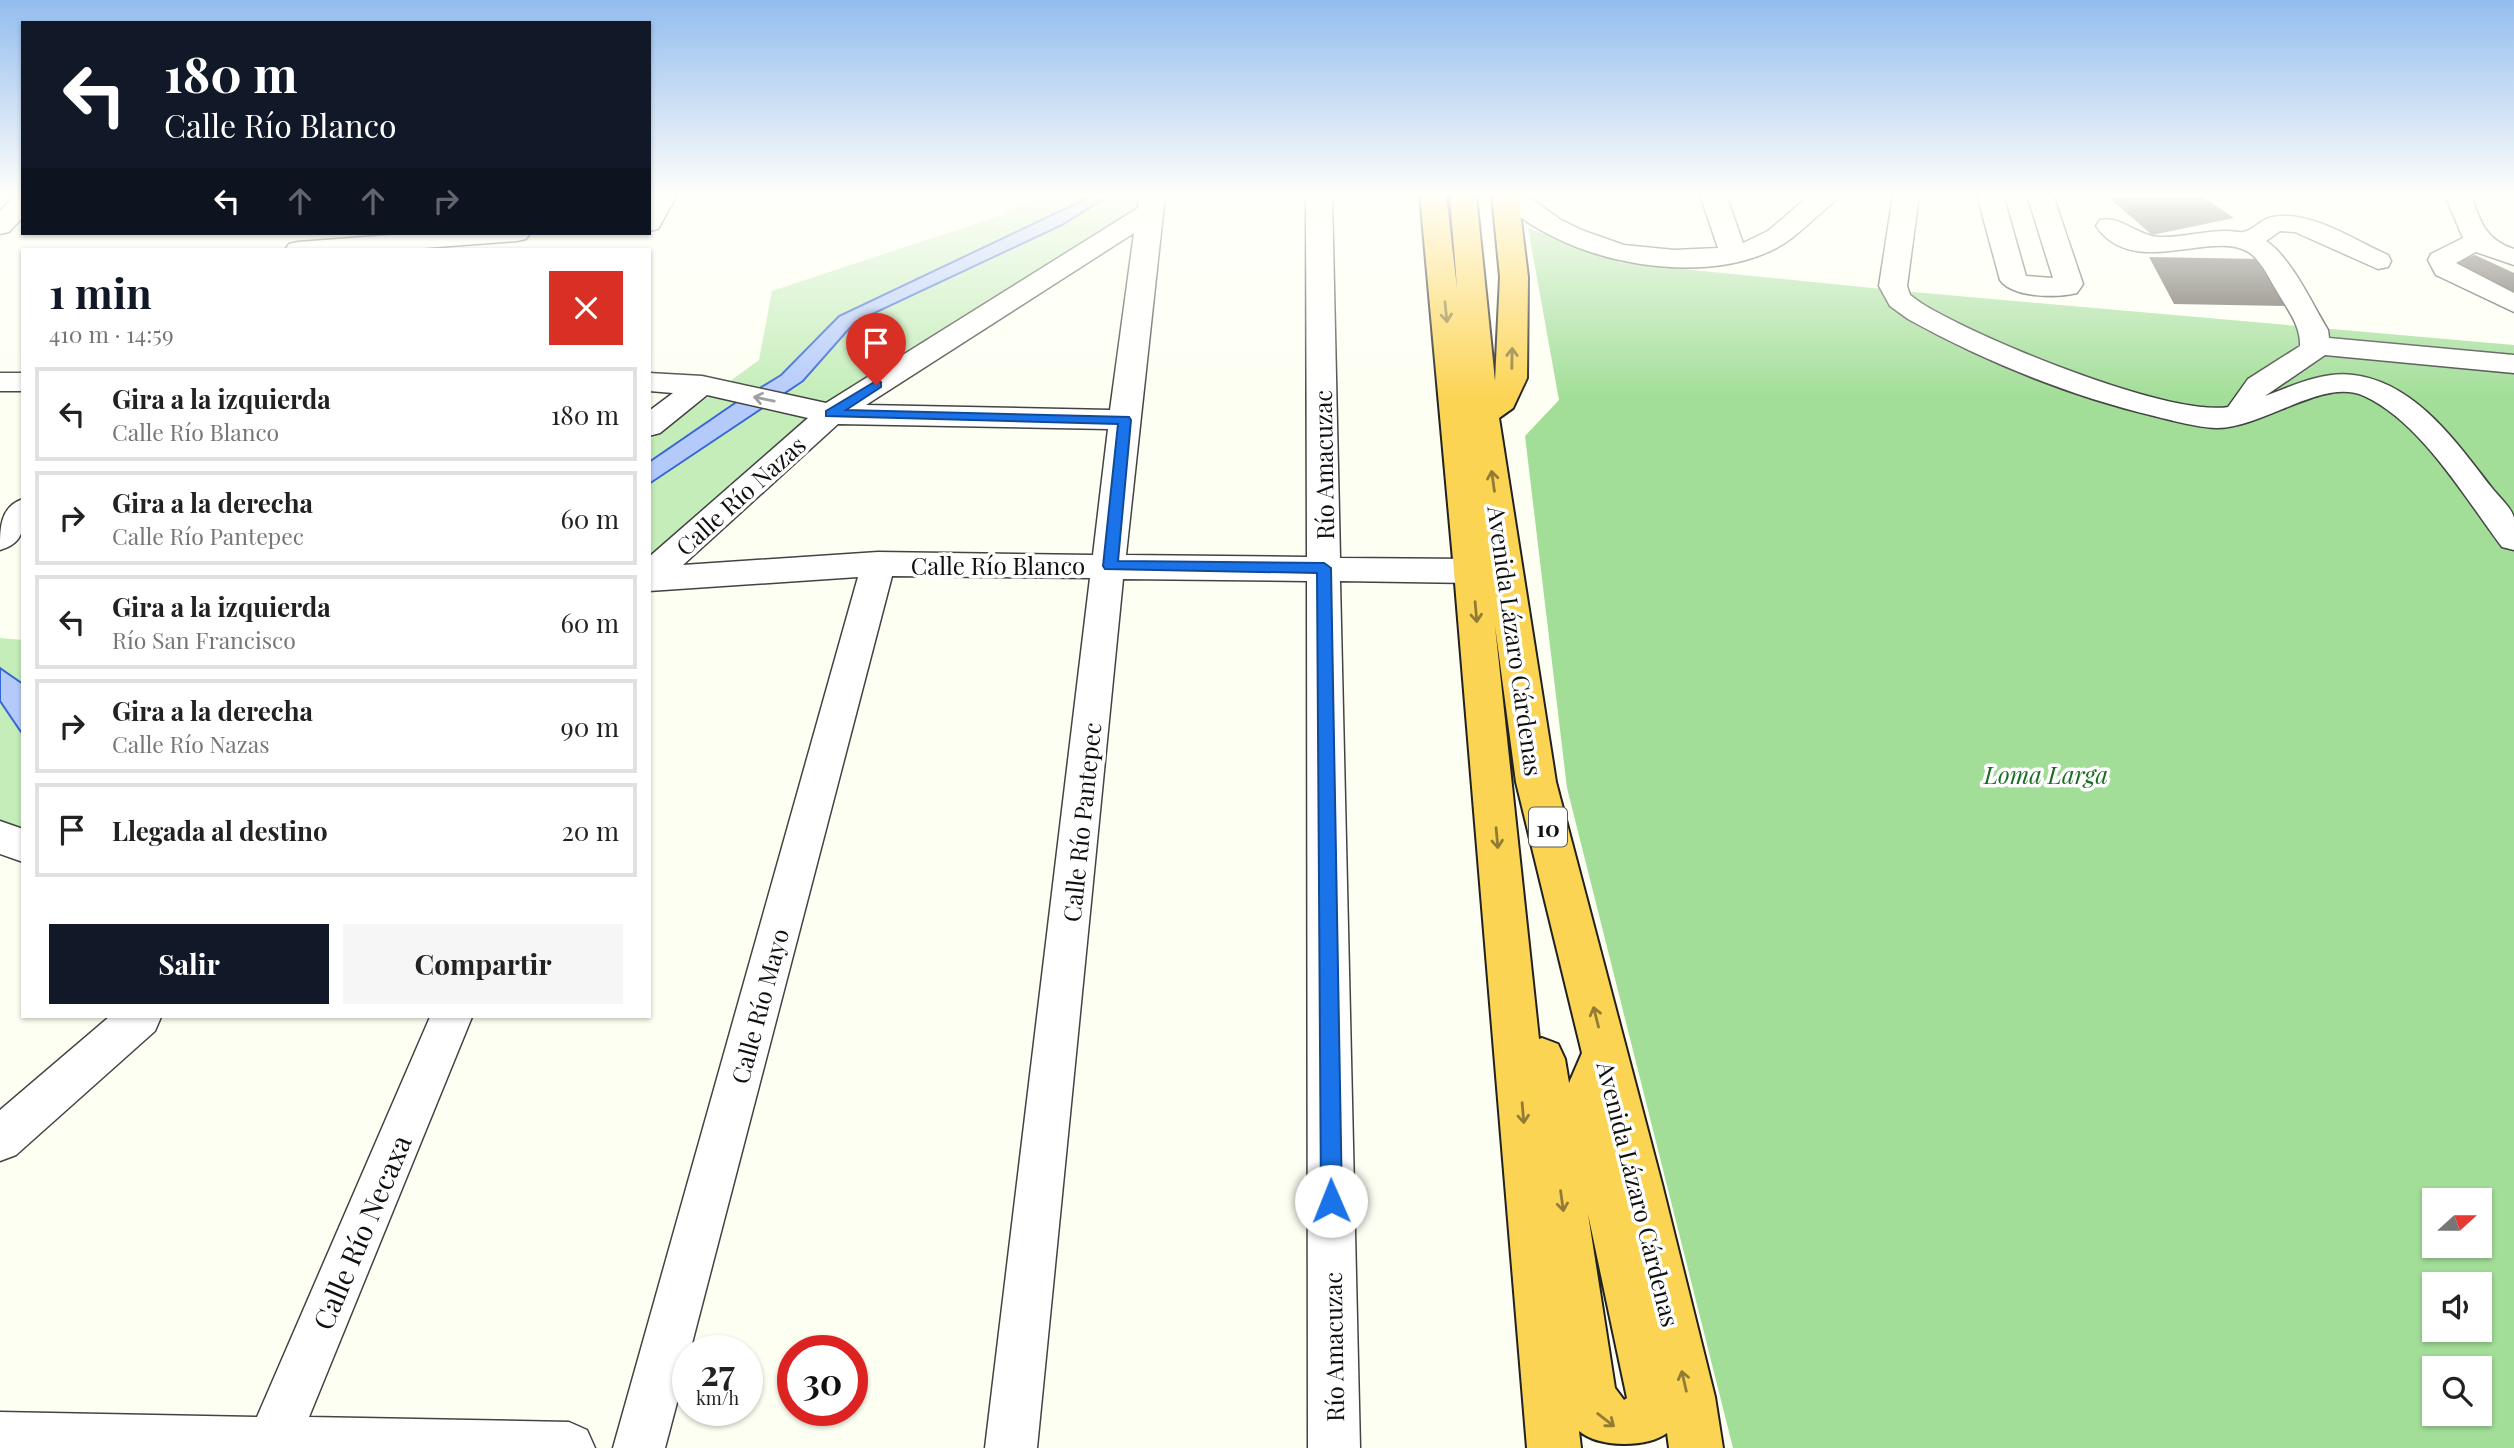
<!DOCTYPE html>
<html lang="es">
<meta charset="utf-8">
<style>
:root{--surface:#fff;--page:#f6f6f6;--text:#222;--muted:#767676;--line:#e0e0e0;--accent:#111827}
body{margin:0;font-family:"Playfair Display",serif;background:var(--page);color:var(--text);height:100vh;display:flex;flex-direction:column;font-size:26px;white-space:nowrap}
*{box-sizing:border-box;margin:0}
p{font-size:23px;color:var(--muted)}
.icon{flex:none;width:38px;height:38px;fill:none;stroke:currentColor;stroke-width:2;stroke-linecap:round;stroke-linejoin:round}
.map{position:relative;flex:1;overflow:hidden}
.side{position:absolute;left:21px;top:248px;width:630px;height:770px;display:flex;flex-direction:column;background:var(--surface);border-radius:0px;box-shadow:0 2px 5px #0004}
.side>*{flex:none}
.guide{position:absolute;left:21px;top:21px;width:630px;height:214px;border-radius:0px;box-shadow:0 2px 5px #0004;background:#111827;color:#fff;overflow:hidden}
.needle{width:46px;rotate:69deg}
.buttons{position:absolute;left:2422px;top:1188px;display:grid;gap:14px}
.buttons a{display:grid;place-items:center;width:70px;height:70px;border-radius:0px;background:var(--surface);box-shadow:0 2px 5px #0004;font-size:35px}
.speed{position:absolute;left:672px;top:1335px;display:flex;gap:14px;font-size:35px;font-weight:700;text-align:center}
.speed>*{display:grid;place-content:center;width:91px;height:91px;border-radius:50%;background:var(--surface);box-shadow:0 2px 5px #0004;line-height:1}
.speed small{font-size:18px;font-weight:400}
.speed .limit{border:10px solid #d22;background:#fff;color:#111}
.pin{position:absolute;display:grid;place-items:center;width:60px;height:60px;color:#fff;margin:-72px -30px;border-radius:50% 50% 50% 0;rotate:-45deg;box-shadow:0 0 7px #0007}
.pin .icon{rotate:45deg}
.me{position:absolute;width:77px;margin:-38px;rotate:359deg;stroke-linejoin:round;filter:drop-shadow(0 0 5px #0008)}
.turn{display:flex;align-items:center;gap:24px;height:147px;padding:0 28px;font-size:32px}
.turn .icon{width:91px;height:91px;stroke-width:2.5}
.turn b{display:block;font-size:49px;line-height:60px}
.lanes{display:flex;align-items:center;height:66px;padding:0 28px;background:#0003;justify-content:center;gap:35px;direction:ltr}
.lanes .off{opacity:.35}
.round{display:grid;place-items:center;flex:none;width:74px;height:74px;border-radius:0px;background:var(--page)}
.head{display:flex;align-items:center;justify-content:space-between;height:119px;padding:0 28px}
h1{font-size:42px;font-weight:700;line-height:52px;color:var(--accent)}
.button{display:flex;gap:14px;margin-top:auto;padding:14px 28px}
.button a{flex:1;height:80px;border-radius:0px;background:var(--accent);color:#fff;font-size:28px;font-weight:700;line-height:80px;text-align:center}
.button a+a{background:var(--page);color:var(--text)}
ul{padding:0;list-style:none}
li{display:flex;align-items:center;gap:21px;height:94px;margin:0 14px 10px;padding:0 14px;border:4px solid var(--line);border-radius:0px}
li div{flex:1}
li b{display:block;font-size:26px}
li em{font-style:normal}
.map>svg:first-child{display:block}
</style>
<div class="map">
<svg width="2514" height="1448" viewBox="0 0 2514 1448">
<rect width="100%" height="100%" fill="#fefff3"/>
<!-- green -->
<path fill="#c4edb9" d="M1039,195H1152L1150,211L831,414L649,575V440L759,360L772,291L999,216Z
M0,638L23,640V846L0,837Z"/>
<!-- forest -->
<path fill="#a2de98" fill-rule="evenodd" d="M1528,228L1622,263L1913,292L2514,345V1448H1733L1567,788L1525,436L1559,400ZM2434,1200H2480V1246H2434ZM2434,1284H2480V1330H2434ZM2434,1368H2480V1414H2434Z"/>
<!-- water -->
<path fill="#b4cafa" stroke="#3765d5" stroke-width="2" d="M1094,195H1110L1062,225L855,322L803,381L649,484V462L735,403L781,375L839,316Z
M0,668L23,684V735L0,701Z"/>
<!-- building -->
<path fill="#59554b" d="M2106,195H2200L2234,218L2152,235Z
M2475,255L2514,273V296L2451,264Z
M2149,257L2261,259L2287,306L2174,304Z"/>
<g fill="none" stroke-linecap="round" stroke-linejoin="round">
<defs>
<path id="minor" d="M23,195V217L9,232L0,234V211L14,197Z
M651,195H677L658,229L649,231Z
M1139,195H1165L1126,555L1307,557L1306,195H1332L1340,558L1472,559L1484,563L1489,571L1484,579L1472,583L1340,581L1360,1448H1308L1307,581L1123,579L1037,1448H985L1090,578L892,576L690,1351H688V1361L665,1448H613L858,577L649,591V557L808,418L707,395L660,433L649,436V411L673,393L649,391V373L702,376L826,403L1138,208ZM1134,233L1110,410L866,405ZM838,424L1108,429L1093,555L878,552L683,565Z
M1498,195H1526L1561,220L1584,231L1624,245L1674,250L1718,248L1700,195H1726L1743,243L1768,231L1810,195H1839C1833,204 1824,210 1816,217C1801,231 1787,244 1768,252C1706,280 1613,267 1554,237C1534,227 1510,213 1498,195Z
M1893,195H1919L1907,286L1910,295L1921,303C1975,337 2167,417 2228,407L2248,379L2300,346C2301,326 2288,310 2278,293C2270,280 2262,262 2250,253C2212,228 2134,281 2096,226L2100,220C2121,215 2137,236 2159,237C2183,238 2205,230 2229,231C2233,231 2241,233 2244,232C2259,227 2261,216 2283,216C2318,215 2356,241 2388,255L2391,261L2388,267L2378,269L2295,232L2280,231L2266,241C2291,257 2312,304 2328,330L2329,338L2514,355V373L2325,355L2265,396C2292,386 2323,371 2353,375C2415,382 2457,443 2492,488C2498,496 2512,508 2514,518C2514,528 2514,540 2514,550L2502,547C2465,498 2421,422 2364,396C2323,377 2262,429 2216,428C2195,427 2174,421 2154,416C2070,396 1984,361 1908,319L1890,306L1879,286Z
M1977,195H2003L2026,276L2053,278L2027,195H2053L2083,284L2077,293C2057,298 2013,298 2000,280Z
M2445,195H2471C2480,222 2486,240 2514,249V265L2476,252L2456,263L2514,293V312L2436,275L2428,260L2431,254L2463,238Z
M418,233H530L526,239L517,241L397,250H285L289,244L298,242Z
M0,373H23V391H0Z
M23,499C23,523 28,542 0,550C0,527 0,507 23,499Z
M0,821L23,829V862L0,854Z
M109,1017H161L155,1031L16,1155L0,1161V1110Z
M430,1017H472L309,1417L569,1422L587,1430L595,1448H0V1412L257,1417Z"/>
<path id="highway" d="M1420,195H1446L1457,288L1450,195H1476L1495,381L1500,277L1492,195H1518L1528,277L1527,378L1513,408L1499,418L1556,782L1662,1184L1715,1397L1723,1448H1669L1667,1433C1647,1448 1599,1448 1579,1431L1581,1448H1527L1454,571ZM1495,626L1516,782L1582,1053L1569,1083L1565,1059L1558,1044L1542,1038L1539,1039ZM1588,1214L1627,1398L1624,1400L1615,1388Z"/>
</defs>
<!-- minor casing -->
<use href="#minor" stroke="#434343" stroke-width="3"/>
<!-- highway casing -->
<use href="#highway" stroke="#212121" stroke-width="4"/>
<!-- minor -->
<use href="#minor" fill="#fff" fill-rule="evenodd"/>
<!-- highway -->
<use href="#highway" fill="#fcd454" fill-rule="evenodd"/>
</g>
<!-- one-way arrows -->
<defs><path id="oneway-shaft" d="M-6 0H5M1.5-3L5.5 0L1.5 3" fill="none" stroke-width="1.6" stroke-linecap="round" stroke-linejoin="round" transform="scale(1.75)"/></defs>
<g stroke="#927c35">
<use href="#oneway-shaft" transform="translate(1446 312) rotate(84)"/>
<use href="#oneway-shaft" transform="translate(1512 358) rotate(-89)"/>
<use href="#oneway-shaft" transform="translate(1493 481) rotate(-98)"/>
<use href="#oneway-shaft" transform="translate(1476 612) rotate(85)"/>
<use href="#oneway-shaft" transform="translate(1497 838) rotate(85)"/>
<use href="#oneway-shaft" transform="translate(1596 1017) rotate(-104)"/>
<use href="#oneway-shaft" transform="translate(1523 1113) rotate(85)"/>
<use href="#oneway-shaft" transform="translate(1562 1201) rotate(82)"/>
<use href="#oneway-shaft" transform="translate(1684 1381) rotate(-103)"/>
<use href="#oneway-shaft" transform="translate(1606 1420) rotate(38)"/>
</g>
<use stroke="#9f9f9f" href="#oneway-shaft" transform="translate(764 399) rotate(-168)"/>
<!-- sky -->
<linearGradient id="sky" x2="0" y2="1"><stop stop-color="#93bdef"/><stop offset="0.49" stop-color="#fffffa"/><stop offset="1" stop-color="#fffffa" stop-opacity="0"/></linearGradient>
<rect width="2514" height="398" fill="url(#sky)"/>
<!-- route -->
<path fill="#1a73e8" stroke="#114b97" stroke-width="2" d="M876,381L881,382V387L846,410L1129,417L1131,420L1118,561L1324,563L1331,568L1342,1201L1339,1208L1331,1211L1324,1208L1321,1201L1317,573L1105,569L1103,566L1118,424L826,416V411Z"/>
<g text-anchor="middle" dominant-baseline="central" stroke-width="7" stroke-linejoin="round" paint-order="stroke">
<!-- shield labels -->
<rect fill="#fff" stroke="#585858" stroke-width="2" x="1529" y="807.5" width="38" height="39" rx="5"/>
<g font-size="23" font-weight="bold" fill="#101010">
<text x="1548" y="827">10</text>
</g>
<!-- street labels -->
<g font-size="24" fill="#101010" stroke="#fff">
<text transform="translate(1323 465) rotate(-91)">Río Amacuzac</text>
<text transform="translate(740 495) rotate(-42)">Calle Río Nazas</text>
<text x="998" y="565">Calle Río Blanco</text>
<text transform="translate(1516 641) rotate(82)">Avenida Lázaro Cárdenas</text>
<text transform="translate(1081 822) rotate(-84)">Calle Río Pantepec</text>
<text transform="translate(759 1006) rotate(-75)">Calle Río Mayo</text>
<text transform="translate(1639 1194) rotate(76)">Avenida Lázaro Cárdenas</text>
<text transform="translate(1333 1347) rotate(-91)">Río Amacuzac</text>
</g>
<!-- park labels -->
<g font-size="24" font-style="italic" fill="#1b6d23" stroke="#fff">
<text x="2046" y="774">Loma Larga</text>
</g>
<!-- near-street labels -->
<g font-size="28" fill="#101010" stroke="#fff">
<text transform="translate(361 1232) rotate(-67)">Calle Río Necaxa</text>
</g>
</g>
</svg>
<div class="buttons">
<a><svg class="needle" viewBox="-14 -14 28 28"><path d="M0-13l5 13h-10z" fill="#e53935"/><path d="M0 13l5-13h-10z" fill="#767676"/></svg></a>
<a><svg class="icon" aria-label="sound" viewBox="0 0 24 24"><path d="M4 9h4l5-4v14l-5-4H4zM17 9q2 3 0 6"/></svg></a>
<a><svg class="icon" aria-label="search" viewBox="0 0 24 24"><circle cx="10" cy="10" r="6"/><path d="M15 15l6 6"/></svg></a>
</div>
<div class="speed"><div>27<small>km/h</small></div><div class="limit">30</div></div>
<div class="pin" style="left:876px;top:385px;background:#d93025"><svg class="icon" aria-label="arrive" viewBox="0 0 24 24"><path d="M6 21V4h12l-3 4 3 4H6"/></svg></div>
<svg class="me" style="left:1331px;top:1201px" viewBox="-20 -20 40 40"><circle r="19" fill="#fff"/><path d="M0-13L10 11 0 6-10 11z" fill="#1a73e8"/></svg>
<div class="guide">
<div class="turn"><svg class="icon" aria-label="left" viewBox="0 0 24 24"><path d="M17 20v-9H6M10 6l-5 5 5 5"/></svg><div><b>180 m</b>Calle Río Blanco</div></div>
<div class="lanes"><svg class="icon" aria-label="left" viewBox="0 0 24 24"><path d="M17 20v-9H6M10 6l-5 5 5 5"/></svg><svg class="icon off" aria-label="ahead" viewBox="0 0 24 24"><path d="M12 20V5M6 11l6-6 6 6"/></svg><svg class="icon off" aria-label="ahead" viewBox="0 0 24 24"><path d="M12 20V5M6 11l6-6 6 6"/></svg><svg class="icon off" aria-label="right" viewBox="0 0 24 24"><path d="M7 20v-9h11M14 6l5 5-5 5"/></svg></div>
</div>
<section class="side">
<div class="head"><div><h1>1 min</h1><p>410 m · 14:59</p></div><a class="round" style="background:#d93025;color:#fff"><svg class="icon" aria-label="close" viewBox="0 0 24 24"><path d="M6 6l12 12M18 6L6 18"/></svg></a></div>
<ul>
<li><svg class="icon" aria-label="left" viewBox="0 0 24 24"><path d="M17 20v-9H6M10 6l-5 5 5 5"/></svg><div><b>Gira a la izquierda</b><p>Calle Río Blanco</p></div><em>180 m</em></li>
<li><svg class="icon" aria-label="right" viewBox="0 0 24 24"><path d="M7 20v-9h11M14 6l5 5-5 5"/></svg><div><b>Gira a la derecha</b><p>Calle Río Pantepec</p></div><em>60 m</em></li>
<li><svg class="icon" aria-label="left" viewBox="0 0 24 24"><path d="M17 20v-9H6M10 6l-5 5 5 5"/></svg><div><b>Gira a la izquierda</b><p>Río San Francisco</p></div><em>60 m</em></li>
<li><svg class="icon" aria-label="right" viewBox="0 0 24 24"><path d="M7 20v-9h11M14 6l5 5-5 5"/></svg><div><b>Gira a la derecha</b><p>Calle Río Nazas</p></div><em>90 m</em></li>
<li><svg class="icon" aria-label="arrive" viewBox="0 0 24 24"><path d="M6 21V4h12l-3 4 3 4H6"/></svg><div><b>Llegada al destino</b></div><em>20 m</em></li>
</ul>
<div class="button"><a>Salir</a><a>Compartir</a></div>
</section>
</div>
